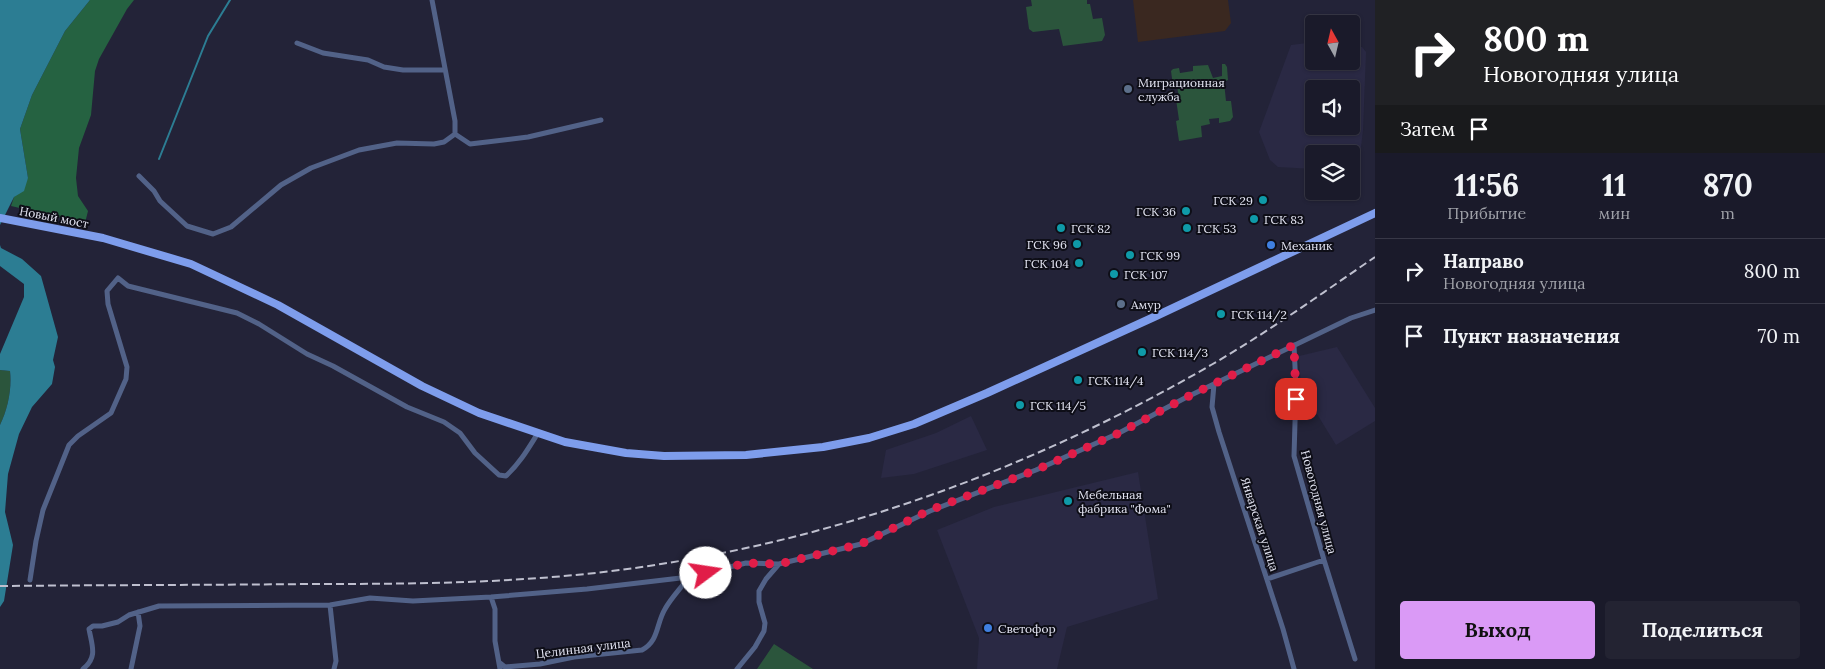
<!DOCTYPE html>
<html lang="ru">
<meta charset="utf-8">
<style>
:root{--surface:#1a1a2a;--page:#232332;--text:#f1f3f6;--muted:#9fa1a8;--line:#383847;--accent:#da9af6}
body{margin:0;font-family:Lora,serif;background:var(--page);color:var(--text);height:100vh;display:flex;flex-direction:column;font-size:19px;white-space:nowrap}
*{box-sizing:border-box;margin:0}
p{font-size:16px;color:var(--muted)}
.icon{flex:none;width:28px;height:28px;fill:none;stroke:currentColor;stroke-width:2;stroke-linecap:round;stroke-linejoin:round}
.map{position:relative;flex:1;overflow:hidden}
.sheet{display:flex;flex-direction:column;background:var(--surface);width:450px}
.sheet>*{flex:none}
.guide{background:#202124;color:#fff;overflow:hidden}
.needle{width:32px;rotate:352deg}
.buttons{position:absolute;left:1305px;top:15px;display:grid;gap:10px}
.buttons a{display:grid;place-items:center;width:55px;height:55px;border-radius:5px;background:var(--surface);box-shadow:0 1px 4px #0004,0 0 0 1px var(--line);font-size:25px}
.pin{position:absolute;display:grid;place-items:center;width:42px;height:42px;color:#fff;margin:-21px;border-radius:10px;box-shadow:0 2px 8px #0006}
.me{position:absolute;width:55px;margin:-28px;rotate:76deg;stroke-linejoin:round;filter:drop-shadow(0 0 4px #0008)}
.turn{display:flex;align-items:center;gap:18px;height:105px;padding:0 25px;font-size:22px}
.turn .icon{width:65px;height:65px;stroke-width:2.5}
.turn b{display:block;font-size:35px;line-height:42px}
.then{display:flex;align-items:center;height:48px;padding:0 25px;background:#0003;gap:10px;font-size:19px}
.eta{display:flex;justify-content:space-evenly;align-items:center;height:85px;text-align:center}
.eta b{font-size:30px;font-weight:800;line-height:35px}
.button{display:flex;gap:10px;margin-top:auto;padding:10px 25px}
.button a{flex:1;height:58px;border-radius:5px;background:var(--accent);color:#111;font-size:20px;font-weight:800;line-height:58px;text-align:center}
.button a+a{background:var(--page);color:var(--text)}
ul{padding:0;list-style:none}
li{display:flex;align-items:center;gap:15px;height:65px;padding:0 25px;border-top:1px solid var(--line)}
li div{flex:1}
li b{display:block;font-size:19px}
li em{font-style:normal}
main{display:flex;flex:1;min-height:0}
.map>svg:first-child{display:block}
</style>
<main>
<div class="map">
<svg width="1375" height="669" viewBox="0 0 1375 669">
<rect width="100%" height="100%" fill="#232338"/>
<!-- built -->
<path fill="#2a2944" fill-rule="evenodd" d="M1307,43H1314V61H1351V46L1362,47L1366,52L1363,130L1358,172L1351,171V154H1314V169L1278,167L1270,160L1259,132L1291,45ZM1314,89H1351V126H1314Z
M1337,347L1375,408V421L1336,445L1301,388L1299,356Z
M971,416L987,450L914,474L881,478L886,450L936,433Z
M1138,472L1158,599L1067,627L1057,669H977L979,638L937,530L994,507Z"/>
<!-- education -->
<path fill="#3a2820" d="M1133,0H1228L1231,23L1225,31L1138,42Z"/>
<!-- green -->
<path fill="#2b553c" d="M1031,0H1087V4H1090L1093,19L1102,18L1105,35L1102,41L1063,46L1059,29L1033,32L1029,29L1026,7L1032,6Z
M1222,64H1225L1227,67L1228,80L1224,82L1226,101H1231L1233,117L1230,121L1219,123V118L1209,119L1210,124L1201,126L1202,137L1179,141L1176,121L1179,120L1176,99L1179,98L1177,86H1173L1171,71L1173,69L1179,68L1180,73L1193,71V66L1208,65L1213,78L1222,76Z
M0,370L10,371C12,388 8,409 0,425Z
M774,644L813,669H757Z"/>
<!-- forest -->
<path fill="#256241" d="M90,0H134L127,9L99,59L95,71L91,115L79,148L76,178L78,196L88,211L85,223L11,206L14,197L28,178L20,129L32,95L65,31Z"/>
<!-- water -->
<path fill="#2c7d93" d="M0,0H90L65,31L32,95L20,129L28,178L24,191L14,197L0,225Z
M0,245L1,248L22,259L41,276L58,337L53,360L55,367L52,384L32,407L19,434L8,474L5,512L13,545L4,601L0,607V425C8,409 12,388 10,371L0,370V354L24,297V284L0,266Z"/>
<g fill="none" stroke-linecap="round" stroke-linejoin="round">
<!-- stream -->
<path stroke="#2c7d93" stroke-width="2" d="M159,159L208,36L230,0"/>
<!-- minor -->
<path stroke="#526288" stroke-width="5" d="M297,43L323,53L368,60L384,67L403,70H445
M455,134L470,144L528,137L601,120
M139,176L154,191L160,201L187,226L213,234L231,227L281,185L311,168L359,150L397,143L434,144L444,142L455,134V121L432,0
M1294,345L1296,389L1294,456L1324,560L1355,659
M1214,384L1212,407L1219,432L1283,629L1294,669
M1267,579L1324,560
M30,580L36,541L43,510L69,445L78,436L111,413L126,379L127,367L108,304L107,291L118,278L128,286L237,313L259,324L307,354L333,366L407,407L444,422L460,433L475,453L499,475L506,476C520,463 528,449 538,433
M491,597L495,609V641L500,669
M330,605L336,661L334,669
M500,663L505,667L540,664L574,657L642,650C659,641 656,624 665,609C671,598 681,588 689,577
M83,669C98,657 92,646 89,629L93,626H102L118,622L129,615L159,606L330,605L370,598L413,601L491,597L587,589L689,577L746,563L779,564
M131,669L140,626L138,612
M737,669L755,647L764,631L765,623L759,602V591L766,579L779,564L861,544L930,511L1036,470L1119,433L1185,398L1351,318L1375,310"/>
<!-- primary -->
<path stroke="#7e9dec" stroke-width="8" d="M0,218L103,238L191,264L278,305L422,386L479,413L565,442L626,453L664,456L746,455L823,447L869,438L914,424L987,393L1154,317L1375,213"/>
<!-- rail -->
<path stroke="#bfc0cf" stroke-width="2" stroke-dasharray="8 4" stroke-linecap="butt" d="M0,586C104,585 208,585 313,584C429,584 545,583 661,564C854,534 1042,463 1211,365C1268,332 1321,294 1375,257"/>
</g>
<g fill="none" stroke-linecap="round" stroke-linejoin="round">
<!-- route -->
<path stroke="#e11d48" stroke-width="9" stroke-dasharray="0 16.2" d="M706,573L746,563L779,564L861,544L930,510L1036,470L1119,433L1185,398L1294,345L1296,399"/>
</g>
<!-- markers -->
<g fill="#5c6f8a" stroke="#0e0e17" stroke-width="2">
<circle cx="1128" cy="89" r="5"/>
<circle cx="1121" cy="304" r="5"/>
</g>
<g fill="#0f9aa8" stroke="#0e0e17" stroke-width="2">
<circle cx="1263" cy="200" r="5"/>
<circle cx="1186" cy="211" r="5"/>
<circle cx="1254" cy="219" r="5"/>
<circle cx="1061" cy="228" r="5"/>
<circle cx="1187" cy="228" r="5"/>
<circle cx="1077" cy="244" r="5"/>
<circle cx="1130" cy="255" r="5"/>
<circle cx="1079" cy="263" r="5"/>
<circle cx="1114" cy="274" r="5"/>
<circle cx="1221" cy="314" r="5"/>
<circle cx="1142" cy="352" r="5"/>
<circle cx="1078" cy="380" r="5"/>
<circle cx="1020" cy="405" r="5"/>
<circle cx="1068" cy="501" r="5"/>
</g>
<g fill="#3f7fe0" stroke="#0e0e17" stroke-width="2">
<circle cx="1271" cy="245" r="5"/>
<circle cx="988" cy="628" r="5"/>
</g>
<g text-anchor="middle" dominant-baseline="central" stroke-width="4" stroke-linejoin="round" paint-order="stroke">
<!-- poi labels -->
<g font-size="12" fill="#e4e5f3" stroke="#0e0e17" text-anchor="start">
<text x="1138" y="82">Миграционная<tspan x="1138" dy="14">служба</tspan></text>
<text x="1253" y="200" text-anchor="end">ГСК 29</text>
<text x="1176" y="211" text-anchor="end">ГСК 36</text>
<text x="1264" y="219">ГСК 83</text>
<text x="1071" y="228">ГСК 82</text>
<text x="1197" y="228">ГСК 53</text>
<text x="1067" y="244" text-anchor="end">ГСК 96</text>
<text x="1281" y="245">Механик</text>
<text x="1140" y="255">ГСК 99</text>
<text x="1069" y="263" text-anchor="end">ГСК 104</text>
<text x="1124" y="274">ГСК 107</text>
<text x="1131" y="304">Амур</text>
<text x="1231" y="314">ГСК 114/2</text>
<text x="1152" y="352">ГСК 114/3</text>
<text x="1088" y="380">ГСК 114/4</text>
<text x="1030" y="405">ГСК 114/5</text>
<text x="1078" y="494">Мебельная<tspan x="1078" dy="14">фабрика "Фома"</tspan></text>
<text x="998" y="628">Светофор</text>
</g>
<!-- street labels -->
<g font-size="12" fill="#e4e5f3" stroke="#0e0e17">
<text transform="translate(54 217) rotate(11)">Новый мост</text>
<text transform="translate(1319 502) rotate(75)">Новогодняя улица</text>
<text transform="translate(1260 524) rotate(72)">Январская улица</text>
<text transform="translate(583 648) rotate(-7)">Целинная улица</text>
</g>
</g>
</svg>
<div class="buttons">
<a><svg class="needle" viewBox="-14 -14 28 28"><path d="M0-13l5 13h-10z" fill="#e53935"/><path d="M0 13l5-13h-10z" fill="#9fa1a8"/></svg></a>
<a><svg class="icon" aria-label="sound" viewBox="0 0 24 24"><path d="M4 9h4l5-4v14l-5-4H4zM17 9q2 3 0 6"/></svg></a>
<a><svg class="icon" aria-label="layers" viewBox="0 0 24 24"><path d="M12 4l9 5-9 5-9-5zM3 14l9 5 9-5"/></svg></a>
</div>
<div class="pin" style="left:1296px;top:399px;background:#d93025"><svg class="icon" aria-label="arrive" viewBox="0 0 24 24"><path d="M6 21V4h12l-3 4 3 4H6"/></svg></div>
<svg class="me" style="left:706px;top:573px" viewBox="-20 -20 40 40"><circle r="19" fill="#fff"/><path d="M0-13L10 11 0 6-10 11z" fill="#e11d48"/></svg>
</div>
<section class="sheet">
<div class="guide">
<div class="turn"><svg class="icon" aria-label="right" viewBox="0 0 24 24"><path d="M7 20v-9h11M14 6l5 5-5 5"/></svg><div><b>800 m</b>Новогодняя улица</div></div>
<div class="then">Затем<svg class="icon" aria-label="arrive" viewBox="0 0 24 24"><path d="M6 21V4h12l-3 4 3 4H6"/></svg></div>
</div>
<div class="eta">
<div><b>11:56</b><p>Прибытие</p></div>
<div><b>11</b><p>мин</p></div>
<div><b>870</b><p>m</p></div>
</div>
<ul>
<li><svg class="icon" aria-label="right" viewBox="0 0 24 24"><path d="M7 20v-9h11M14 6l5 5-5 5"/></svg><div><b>Направо</b><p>Новогодняя улица</p></div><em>800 m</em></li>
<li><svg class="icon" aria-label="arrive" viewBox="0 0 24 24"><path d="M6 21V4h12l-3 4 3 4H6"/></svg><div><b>Пункт назначения</b></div><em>70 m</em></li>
</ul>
<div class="button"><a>Выход</a><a>Поделиться</a></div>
</section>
</main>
